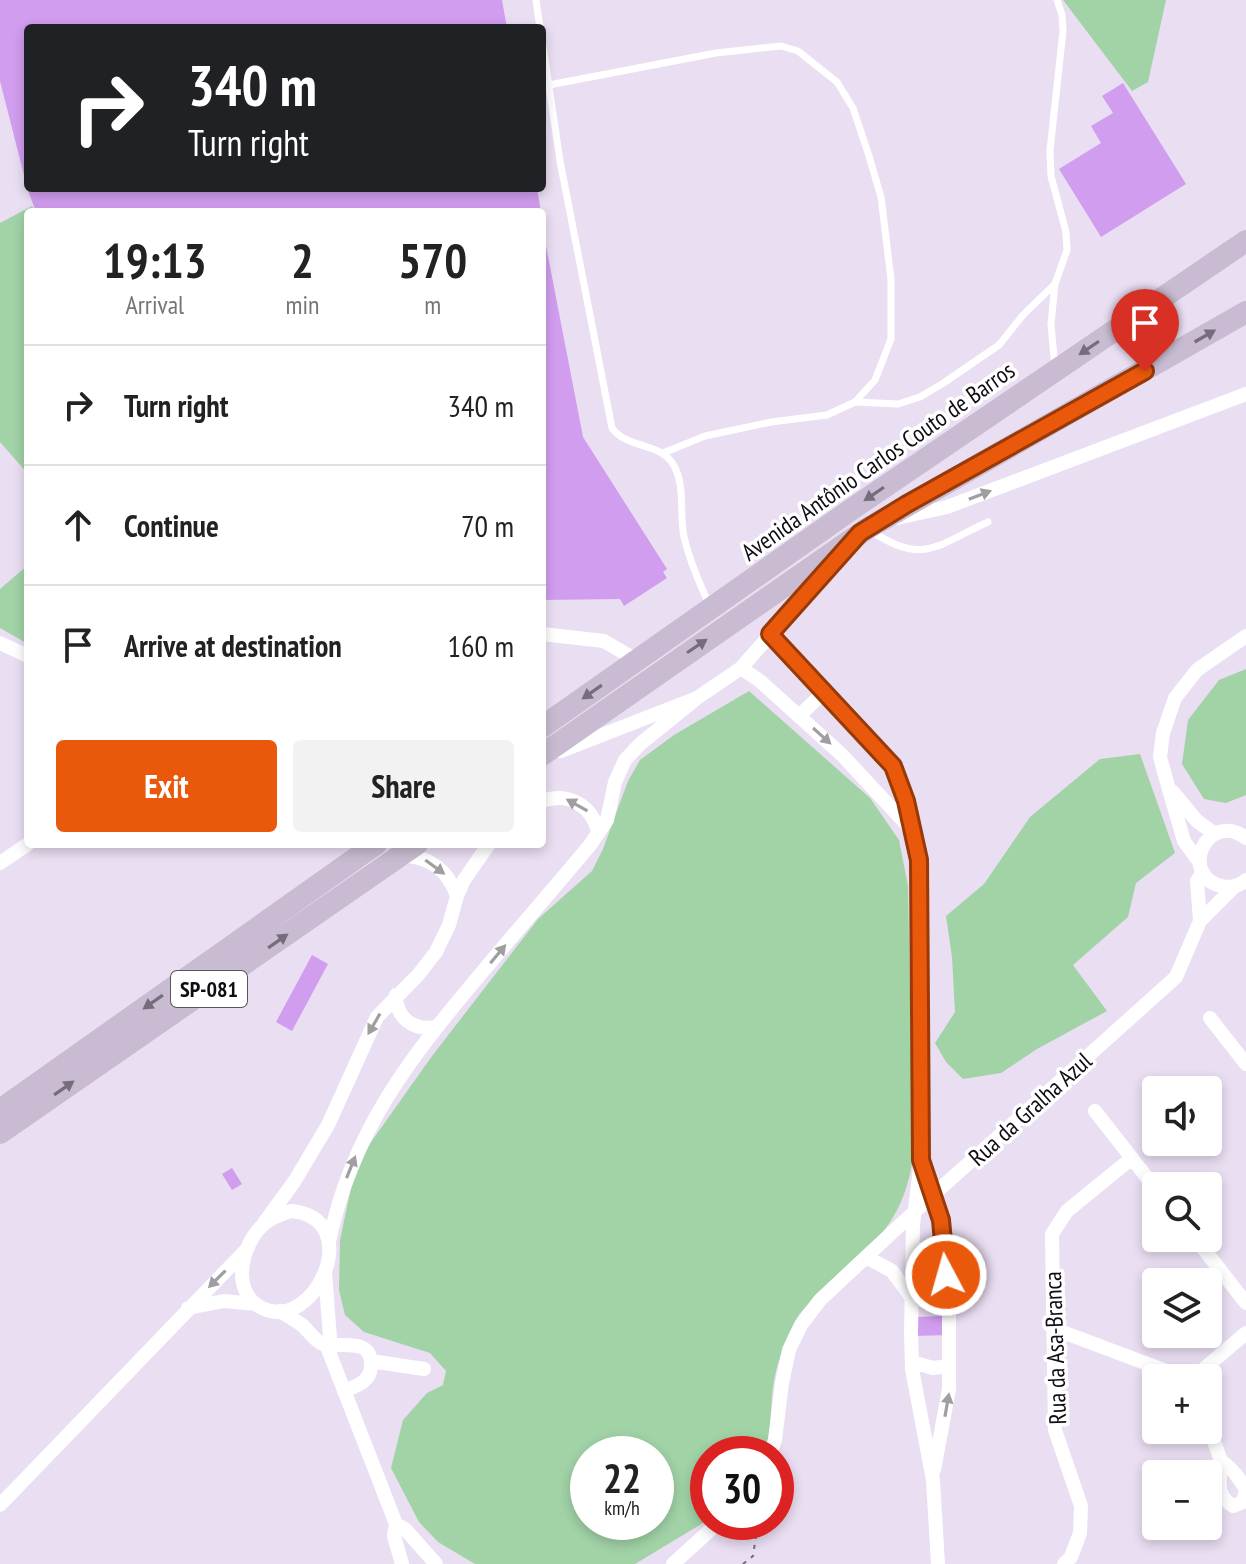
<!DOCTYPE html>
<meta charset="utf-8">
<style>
:root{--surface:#fff;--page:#f2f2f2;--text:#222;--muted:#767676;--line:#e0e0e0;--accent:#ea580c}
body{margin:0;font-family:"PT Sans Narrow",sans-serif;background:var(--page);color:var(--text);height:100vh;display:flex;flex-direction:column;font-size:30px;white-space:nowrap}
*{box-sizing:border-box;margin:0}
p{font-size:26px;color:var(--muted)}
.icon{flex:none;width:44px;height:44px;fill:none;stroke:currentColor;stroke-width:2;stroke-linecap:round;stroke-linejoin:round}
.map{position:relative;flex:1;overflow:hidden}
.panel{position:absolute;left:24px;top:208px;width:522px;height:640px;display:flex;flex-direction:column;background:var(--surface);border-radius:8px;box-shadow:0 4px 12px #0003}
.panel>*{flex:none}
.hud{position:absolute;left:24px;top:24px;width:522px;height:168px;border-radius:8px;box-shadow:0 4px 12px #0003;background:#202124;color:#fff;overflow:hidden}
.tools{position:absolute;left:1142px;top:1076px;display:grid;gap:16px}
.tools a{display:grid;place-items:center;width:80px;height:80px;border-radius:8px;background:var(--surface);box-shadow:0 4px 12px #0003;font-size:40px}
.speed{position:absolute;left:570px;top:1436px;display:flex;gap:16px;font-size:40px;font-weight:700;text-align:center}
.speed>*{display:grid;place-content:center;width:104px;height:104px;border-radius:50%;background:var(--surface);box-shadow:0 4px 12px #0003;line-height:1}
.speed small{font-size:20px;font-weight:400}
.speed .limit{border:12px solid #d22;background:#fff;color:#111}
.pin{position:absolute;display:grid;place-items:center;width:68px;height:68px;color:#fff;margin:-82px -34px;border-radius:50% 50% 50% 0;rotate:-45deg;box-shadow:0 0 8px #0007}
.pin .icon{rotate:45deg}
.me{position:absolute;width:88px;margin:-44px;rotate:354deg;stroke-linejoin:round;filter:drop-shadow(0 0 6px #0008)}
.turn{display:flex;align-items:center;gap:28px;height:168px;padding:0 32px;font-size:36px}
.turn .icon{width:104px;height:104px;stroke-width:2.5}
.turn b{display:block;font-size:56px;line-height:68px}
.eta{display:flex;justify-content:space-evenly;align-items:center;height:136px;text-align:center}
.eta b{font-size:48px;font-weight:800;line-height:56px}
.primary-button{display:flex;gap:16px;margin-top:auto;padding:16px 32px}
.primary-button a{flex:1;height:92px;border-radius:8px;background:var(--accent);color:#fff;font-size:32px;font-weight:800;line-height:92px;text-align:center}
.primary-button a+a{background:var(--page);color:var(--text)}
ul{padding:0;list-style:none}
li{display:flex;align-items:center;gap:24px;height:120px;padding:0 32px;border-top:2px solid var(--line)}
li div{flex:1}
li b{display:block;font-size:30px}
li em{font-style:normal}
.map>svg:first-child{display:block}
</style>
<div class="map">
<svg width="1246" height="1564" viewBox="0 0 1246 1564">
<rect width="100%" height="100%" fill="#eadef2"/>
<!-- green -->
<path fill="#a1d3a7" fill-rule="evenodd" d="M1063,0H1166L1148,82L1132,91Z
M32,206L36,212H28V474L0,442V223Z
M28,565V644L0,628V589Z
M1246,669V795L1226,803L1204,799L1182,764L1188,720L1219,680Z
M749,691L870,798L899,840L908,886L913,1157C904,1222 873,1245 828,1287C818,1296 804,1306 797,1318C786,1337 776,1365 773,1387C770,1410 772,1432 764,1454H708V1520L635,1564H475L438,1542L419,1522L391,1468L403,1420L427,1393L443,1385L446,1371L430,1353L364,1332L345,1315L339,1290L340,1240L351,1188L364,1152L432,1056L538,919L592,871L603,849L628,781L640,760L674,735ZM588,1454H656V1522H588Z
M1140,754L1175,853L1136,883L1128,917L1073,965L1107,1011L1037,1049L1001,1073L963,1079L946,1062L935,1043L955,1012L952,957L946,916L984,884L1030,817L1100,759Z"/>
<!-- building -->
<path fill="#d19def" d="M0,0H502L507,28H28L27,187L0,81Z
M1123,83L1186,184L1101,237L1059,169L1101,143L1091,126L1113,113L1102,96Z
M27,188H537L541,212H36Z
M542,225L583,437L667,569L663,572L667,578L624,606L620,599L542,600Z
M312,955L328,964L292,1031L276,1022Z
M232,1168L242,1184L232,1190L222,1174Z
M947,1316L948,1335L914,1336V1317Z"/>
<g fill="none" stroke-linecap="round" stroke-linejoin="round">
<!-- path -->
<path stroke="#756d7a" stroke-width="2" stroke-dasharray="4 6" stroke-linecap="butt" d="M743,1564L753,1556L757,1529L754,1522"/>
<!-- lane -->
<path stroke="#fff" stroke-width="7" d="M536,0L540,28
M542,39L560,161L612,428C627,449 659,442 673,464C686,485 679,514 684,537C690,562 699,583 710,606
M549,85L716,53L781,46L798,51L837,82L853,108L869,156L881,197L891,279V339L875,380L855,402L827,415L771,422L705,436L663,453
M1055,368L1051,324L1055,284L1067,250L1066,232L1051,176L1050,150L1063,31L1062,15L1057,0
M855,402L898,404L920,397L942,384L999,345L1023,315L1055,284
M873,532C923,566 939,544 988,522"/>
<!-- street -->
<path stroke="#fff" stroke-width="14" d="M897,518L947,507L1246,394
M542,634L604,641L636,660
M770,634L893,766L906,801L919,860L921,1160L913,1225L911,1331L912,1369L933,1480L938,1564
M0,643L28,656
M741,668L760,681L842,755L910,828
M799,716L824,692
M561,751L697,698L741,668L839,557
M1173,792L1197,821L1215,834
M542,801C568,792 592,805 598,832
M1246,838C1206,809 1178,877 1222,886C1231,888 1239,886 1246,880
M401,856C428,855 448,870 457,896
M0,863L28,844
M1200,863L1184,841L1168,786L1160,757L1163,733L1175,698L1197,670L1246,636
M1200,921L1197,881L1203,872
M396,995C396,1018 413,1031 436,1027
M1210,1018L1246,1064
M1095,1111L1156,1189
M922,1164L941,1220L949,1298V1389L934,1470
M291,1211C367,1218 315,1334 262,1308C230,1292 241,1244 264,1224C272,1217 281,1214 291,1211Z
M264,1223L294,1182L328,1125L377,1017L418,975L436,952L449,925L457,896L464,880L489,844
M1195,1238L1246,1303
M329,1242C352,1130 412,1055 484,970C519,928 555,887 590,845L607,820L615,782L625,760L640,744L697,698
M868,1258L892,1271L912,1298L931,1303L949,1298
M325,1272L330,1338L326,1344L396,1524L394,1536L402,1564
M188,1308L224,1301L256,1304
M280,1311C288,1316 295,1320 302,1325C308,1330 314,1340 321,1343C337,1350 373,1334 371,1367C370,1382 356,1386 344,1391
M1052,1328L1185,1378
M371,1361L424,1369
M912,1362L933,1368L949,1366
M1193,1378L1246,1333
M1208,1428C1212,1438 1218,1449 1220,1459C1222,1479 1213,1494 1233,1506L1243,1502L1246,1490C1239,1477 1232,1468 1220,1460
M770,1454L775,1440L782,1383L789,1350L801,1325L820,1300L913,1213L1176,977L1200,921L1235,886
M0,1505L246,1250
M396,1524L405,1529L436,1564
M673,1564L719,1522
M1064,1564L1071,1557L1080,1533L1081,1506L1055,1430L1052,1234L1067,1211L1132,1158"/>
<!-- primary -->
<path stroke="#c9bcd2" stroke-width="22" d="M542,727L852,509L1246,241
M542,755L868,528L1246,312
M0,1110L376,844
M0,1133L417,844"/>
</g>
<!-- one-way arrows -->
<defs><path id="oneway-solid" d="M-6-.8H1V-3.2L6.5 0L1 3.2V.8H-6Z" transform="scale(2)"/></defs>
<g fill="#766d7c">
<use href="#oneway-solid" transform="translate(1205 336) rotate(-30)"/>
<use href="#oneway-solid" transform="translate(1089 348) rotate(146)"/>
<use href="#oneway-solid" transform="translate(874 494) rotate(146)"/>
<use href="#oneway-solid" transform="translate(697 646) rotate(-34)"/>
<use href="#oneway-solid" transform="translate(592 692) rotate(145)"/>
<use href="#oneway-solid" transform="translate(278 941) rotate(-35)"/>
<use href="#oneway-solid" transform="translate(153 1002) rotate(145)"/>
<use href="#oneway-solid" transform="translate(64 1088) rotate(-35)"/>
</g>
<g fill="#a09ea1">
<use href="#oneway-solid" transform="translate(980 495) rotate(-21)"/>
<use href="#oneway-solid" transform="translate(822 736) rotate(42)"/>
<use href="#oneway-solid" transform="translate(577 805) rotate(-151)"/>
<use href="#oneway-solid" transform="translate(435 867) rotate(36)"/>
<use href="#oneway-solid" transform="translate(498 954) rotate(-50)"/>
<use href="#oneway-solid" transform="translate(374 1024) rotate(120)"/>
<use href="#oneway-solid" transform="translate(351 1167) rotate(-68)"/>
<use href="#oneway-solid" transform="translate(217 1279) rotate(135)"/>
<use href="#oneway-solid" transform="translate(947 1405) rotate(-80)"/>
</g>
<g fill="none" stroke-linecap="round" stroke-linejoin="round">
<defs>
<path id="route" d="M946,1275L941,1220L921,1160L919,860L906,801L893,766L770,634L860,533L907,504L1145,371"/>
</defs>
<!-- route casing -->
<use href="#route" stroke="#983908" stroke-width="20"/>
<!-- route -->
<use href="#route" stroke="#ea580c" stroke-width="14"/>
</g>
<g text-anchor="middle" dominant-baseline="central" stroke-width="7" stroke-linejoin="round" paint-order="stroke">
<!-- shield labels -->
<rect fill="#fff" stroke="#58555a" stroke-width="2" x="171" y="971" width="76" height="36" rx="6"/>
<g font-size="22" font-weight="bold" fill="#110c13">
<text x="209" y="989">SP-081</text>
</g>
<!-- street labels -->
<g font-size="24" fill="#110c13" stroke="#fff">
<text transform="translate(878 461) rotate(-35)">Avenida Antônio Carlos Couto de Barros</text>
<text transform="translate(1030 1109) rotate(-42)">Rua da Gralha Azul</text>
<text transform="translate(1055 1348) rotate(-92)">Rua da Asa-Branca</text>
</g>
</g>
</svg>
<div class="tools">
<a><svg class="icon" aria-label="sound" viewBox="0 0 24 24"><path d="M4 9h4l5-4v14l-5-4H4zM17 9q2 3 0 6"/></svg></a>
<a><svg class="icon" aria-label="search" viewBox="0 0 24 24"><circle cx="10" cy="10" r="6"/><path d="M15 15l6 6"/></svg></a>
<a><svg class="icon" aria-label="layers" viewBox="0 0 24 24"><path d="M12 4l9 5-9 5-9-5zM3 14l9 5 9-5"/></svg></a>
<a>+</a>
<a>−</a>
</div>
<div class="speed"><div>22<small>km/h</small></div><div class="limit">30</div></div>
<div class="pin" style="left:1145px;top:371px;background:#d93025"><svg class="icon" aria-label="arrive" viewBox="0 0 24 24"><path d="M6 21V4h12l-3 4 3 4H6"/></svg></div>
<svg class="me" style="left:946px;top:1275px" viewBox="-20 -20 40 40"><circle r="17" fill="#ea580c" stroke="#fff" stroke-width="3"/><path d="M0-11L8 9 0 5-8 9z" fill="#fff"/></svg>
<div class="hud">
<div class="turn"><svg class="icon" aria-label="right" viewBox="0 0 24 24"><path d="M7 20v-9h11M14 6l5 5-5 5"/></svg><div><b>340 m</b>Turn right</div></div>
</div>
<section class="panel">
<div class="eta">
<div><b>19:13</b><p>Arrival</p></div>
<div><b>2</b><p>min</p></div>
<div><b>570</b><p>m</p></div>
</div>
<ul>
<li><svg class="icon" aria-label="right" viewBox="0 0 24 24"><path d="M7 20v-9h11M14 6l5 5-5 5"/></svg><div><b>Turn right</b></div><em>340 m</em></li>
<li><svg class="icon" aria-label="ahead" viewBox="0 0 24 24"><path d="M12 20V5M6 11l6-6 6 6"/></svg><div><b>Continue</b></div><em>70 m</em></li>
<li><svg class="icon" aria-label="arrive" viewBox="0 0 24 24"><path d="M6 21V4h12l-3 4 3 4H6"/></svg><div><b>Arrive at destination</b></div><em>160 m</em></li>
</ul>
<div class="primary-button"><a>Exit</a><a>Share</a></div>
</section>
</div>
